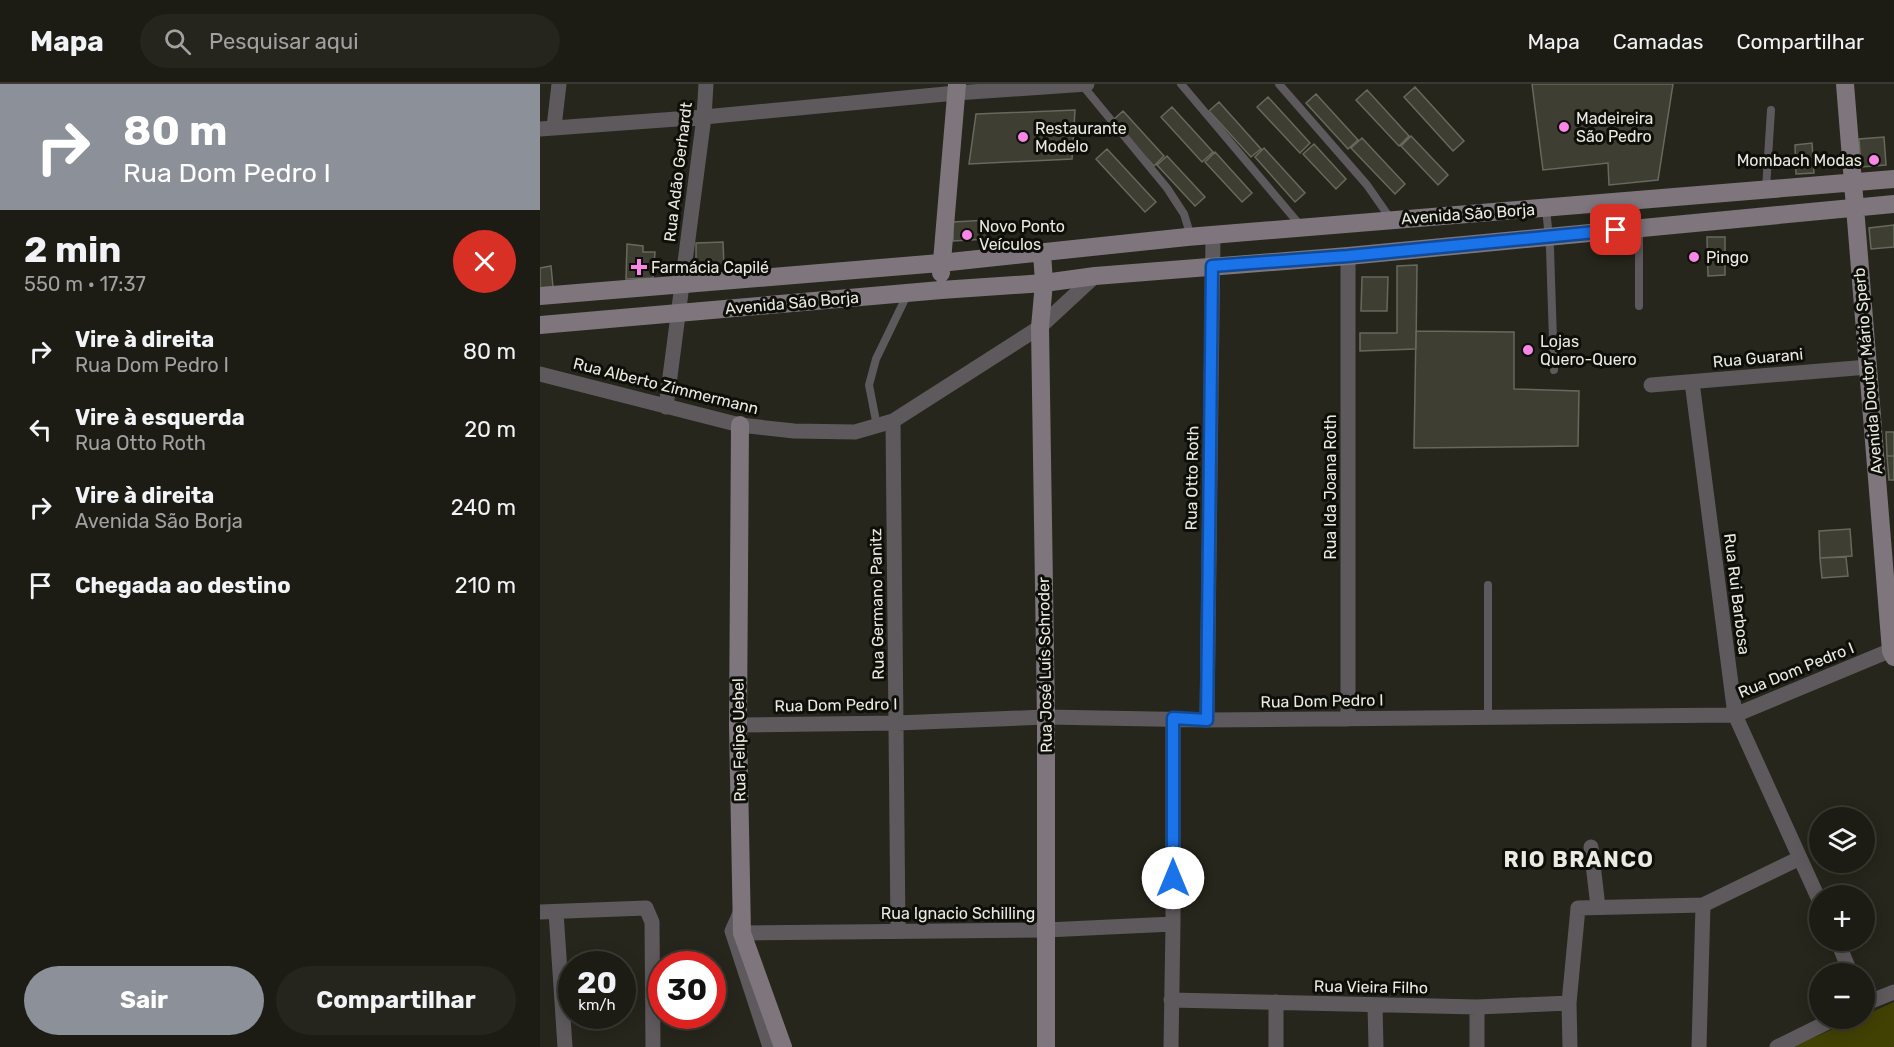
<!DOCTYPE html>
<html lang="pt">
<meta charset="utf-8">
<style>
:root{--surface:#1c1c15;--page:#25251e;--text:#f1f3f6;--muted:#a0a1a0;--line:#3a3a34;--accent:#8c9099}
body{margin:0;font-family:Rubik,sans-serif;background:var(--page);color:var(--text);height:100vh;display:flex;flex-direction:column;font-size:22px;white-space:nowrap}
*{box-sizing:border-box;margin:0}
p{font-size:20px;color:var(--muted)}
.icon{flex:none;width:33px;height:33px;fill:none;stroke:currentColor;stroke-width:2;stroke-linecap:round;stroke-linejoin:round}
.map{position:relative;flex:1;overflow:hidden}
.side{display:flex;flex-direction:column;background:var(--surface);width:540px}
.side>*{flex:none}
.guide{background:#8c9099;color:#fff;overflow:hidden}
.controls{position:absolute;left:1269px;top:723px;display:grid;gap:12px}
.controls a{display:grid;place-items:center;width:66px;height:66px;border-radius:50%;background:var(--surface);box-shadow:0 3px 15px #0003,0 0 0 2px var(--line);font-size:30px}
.speed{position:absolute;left:18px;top:867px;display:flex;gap:12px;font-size:30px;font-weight:700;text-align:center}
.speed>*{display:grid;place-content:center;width:78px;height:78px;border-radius:50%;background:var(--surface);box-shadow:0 3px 15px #0003,0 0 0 2px var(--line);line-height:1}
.speed small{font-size:15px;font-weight:400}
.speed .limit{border:9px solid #d22;background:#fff;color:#111}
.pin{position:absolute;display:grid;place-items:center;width:51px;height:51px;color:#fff;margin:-26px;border-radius:12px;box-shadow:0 3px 9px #0006}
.me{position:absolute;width:66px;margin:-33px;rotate:0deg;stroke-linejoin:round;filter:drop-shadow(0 0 4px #0008)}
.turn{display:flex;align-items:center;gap:21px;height:126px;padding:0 24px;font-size:27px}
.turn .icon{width:78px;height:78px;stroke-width:2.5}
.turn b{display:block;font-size:42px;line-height:51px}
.round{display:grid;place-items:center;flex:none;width:63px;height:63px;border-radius:32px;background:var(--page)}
.overview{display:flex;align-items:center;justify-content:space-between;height:102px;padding:0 24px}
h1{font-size:36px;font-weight:700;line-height:45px}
.button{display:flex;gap:12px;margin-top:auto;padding:12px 24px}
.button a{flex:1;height:69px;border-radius:36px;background:var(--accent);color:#fff;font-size:24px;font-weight:700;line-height:69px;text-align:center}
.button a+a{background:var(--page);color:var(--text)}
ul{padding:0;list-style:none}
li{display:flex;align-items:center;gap:18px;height:78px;padding:0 24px}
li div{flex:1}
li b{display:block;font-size:22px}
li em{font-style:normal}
header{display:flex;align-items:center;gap:36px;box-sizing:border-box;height:84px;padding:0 30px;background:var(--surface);border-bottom:2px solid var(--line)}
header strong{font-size:28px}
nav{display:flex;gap:33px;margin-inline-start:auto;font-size:21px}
.search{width:420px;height:54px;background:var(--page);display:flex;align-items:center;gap:15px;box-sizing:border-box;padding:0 21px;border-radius:33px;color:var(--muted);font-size:22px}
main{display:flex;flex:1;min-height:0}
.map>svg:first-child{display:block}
</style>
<header>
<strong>Mapa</strong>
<div class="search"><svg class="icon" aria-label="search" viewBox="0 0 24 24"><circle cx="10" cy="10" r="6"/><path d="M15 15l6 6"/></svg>Pesquisar aqui</div>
<nav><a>Mapa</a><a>Camadas</a><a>Compartilhar</a></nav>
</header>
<main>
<section class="side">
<div class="guide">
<div class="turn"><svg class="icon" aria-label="right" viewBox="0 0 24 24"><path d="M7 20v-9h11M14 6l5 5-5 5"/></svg><div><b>80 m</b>Rua Dom Pedro I</div></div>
</div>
<div class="overview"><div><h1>2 min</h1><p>550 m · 17:37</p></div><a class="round" style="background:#d93025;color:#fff"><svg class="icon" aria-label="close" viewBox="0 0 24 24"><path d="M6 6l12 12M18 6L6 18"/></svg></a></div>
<ul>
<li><svg class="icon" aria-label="right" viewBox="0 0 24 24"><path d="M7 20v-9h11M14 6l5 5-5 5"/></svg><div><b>Vire à direita</b><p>Rua Dom Pedro I</p></div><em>80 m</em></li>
<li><svg class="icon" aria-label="left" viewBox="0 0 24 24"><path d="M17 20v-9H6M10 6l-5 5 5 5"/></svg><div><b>Vire à esquerda</b><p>Rua Otto Roth</p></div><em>20 m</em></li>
<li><svg class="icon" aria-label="right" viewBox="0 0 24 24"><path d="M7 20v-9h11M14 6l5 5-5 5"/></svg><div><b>Vire à direita</b><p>Avenida São Borja</p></div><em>240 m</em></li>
<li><svg class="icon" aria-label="arrive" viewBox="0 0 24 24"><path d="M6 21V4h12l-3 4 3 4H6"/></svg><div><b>Chegada ao destino</b></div><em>210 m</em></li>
</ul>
<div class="button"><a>Sair</a><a>Compartilhar</a></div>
</section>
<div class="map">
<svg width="1354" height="963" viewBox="0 0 1354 963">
<rect width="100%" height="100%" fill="#26261c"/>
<!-- green -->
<path fill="#424104" d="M1354,918V963H1252L1316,935L1324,934L1325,931Z"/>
<!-- building -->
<path fill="#3e3e33" stroke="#68695d" stroke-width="1.5" d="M992,0H1133L1118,96L1069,101L1068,79L1003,86Z
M875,3L924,57L913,67L864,13Z
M827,6L869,52L859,62L816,16Z
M776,10L818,56L808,65L766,19Z
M728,13L770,59L760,69L717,23Z
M679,18L721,65L711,73L669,27Z
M632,23L673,68L662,78L621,33Z
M535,26L532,75L429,80L436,30Z
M583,27L624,72L614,82L572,37Z
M871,52L908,91L898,101L861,62Z
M1344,53L1346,81L1321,83L1319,55Z
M822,54L865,100L855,110L811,64Z
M1272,59L1274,89L1256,90L1255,61Z
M774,60L806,95L796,105L763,70Z
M724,64L765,109L755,118L715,73Z
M567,65L616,118L605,128L556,75Z
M675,68L712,109L702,118L665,78Z
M627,72L665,113L655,122L617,81Z
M448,136L447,155L413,157V138Z
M1354,141V163L1331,165L1329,144Z
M1167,153H1185V191L1168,192Z
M183,158L184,183L176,184V187L156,188V159Z
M87,160L103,162V168H115L113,194L86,195Z
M877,181L876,265L820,267V249H857V182Z
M11,182L13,203L0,204V184Z
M822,193H848L847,227H821Z
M876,247L974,248V305L1039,307L1038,362L874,364Z
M1346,348H1354V372H1347Z
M1347,372H1354V396H1349Z
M1310,445L1312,472L1280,474L1279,447Z
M1306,473L1308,492L1282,494L1280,474Z"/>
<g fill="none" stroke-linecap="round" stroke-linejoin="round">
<!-- lane -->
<path stroke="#5e595d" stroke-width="8" d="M641,0L760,141
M739,0L827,101L850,134
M543,2L627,104L644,130L648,143L647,152
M1226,105L1231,26
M1006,124L1010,165L1014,286
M1099,145V222
M337,342L329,301L336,275L367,211
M948,633V501"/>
<!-- street -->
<path stroke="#5e595d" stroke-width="15" d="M14,43L19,0
M0,45L164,33L416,9L547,0
M0,290L200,341L254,347L315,348L353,337L500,243L555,192
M1152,298L1195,631L1280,818
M1111,301L1328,283
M126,323L164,33L166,0
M353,337L358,847
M808,635V172
M667,636L673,152
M198,641L357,639L506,633L667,636L1195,631L1354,565
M1051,763L1058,823
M201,827L192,847L230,963
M0,828L106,824L112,838L113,963
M16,828L25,963
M202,849L506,846L633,840
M1297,856L1311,890
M631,916L937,923L1029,919
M1324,920L1354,908
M835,921L836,963
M631,963L633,840V635
M736,963V918
M937,963V923
M1030,963L1029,919L1038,824L1163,821L1260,774
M1159,963L1163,821
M1237,963L1296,934"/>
<!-- secondary -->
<path stroke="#7e767c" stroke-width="18" d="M1305,0L1351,567L1354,573
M502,168L504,199L500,243L506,633V963
M401,189L417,0
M0,212L400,179L647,153L1354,95
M0,241L401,206L504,199L555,192L808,172L1354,120
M200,341L198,641L202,849L243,963"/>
</g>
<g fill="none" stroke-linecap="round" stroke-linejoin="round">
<defs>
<path id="route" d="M633,794V634L667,636L672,182L808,172L1076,146"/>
</defs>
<!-- route casing -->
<use href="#route" stroke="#114b97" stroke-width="15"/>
<!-- route -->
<use href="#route" stroke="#1a73e8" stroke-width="10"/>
</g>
<!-- markers -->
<g fill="#fa87e7" stroke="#0f0f0a" stroke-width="2">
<circle cx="1024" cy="43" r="6"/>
<circle cx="483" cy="53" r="6"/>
<circle cx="1334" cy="76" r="6"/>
<circle cx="427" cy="151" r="6"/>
<circle cx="1154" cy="173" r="6"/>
<path d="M96 174h6v6h6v6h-6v6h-6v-6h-6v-6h6z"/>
<circle cx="988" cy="266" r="6"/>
</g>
<g text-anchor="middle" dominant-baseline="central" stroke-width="6" stroke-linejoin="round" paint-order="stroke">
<!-- poi labels -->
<g font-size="16" fill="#eaeae3" stroke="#0f0f0a" text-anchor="start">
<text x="1036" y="34">Madeireira<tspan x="1036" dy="18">São Pedro</tspan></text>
<text x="495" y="44">Restaurante<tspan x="495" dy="18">Modelo</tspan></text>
<text x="1322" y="76" text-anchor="end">Mombach Modas</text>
<text x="439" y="142">Novo Ponto<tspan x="439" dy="18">Veículos</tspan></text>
<text x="1166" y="173">Pingo</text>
<text x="111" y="183">Farmácia Capilé</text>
<text x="1000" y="257">Lojas<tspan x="1000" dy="18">Quero-Quero</tspan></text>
</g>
<!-- street labels -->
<g font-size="16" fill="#eaeae3" stroke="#0f0f0a">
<text transform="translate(138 88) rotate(-83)">Rua Adão Gerhardt</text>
<text transform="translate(928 130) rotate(-4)">Avenida São Borja</text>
<text transform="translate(252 219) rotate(-5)">Avenida São Borja</text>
<text transform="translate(1218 274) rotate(-5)">Rua Guarani</text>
<text transform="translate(1328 287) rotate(-95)">Avenida Doutor Mário Sperb</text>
<text transform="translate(126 302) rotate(14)">Rua Alberto Zimmermann</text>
<text transform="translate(652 394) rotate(-89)">Rua Otto Roth</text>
<text transform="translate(790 403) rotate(-90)">Rua Ida Joana Roth</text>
<text transform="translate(1197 510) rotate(83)">Rua Rui Barbosa</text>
<text transform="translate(337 520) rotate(-91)">Rua Germano Panitz</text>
<text transform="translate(505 581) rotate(-91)">Rua José Luís Schroder</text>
<text transform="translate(1256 586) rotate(-22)">Rua Dom Pedro I</text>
<text transform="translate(782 617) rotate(-1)">Rua Dom Pedro I</text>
<text transform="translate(296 621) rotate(-1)">Rua Dom Pedro I</text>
<text transform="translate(199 656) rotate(-91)">Rua Felipe Uebel</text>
<text x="418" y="829">Rua Ignacio Schilling</text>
<text transform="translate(831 903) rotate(1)">Rua Vieira Filho</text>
</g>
<!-- district labels -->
<g font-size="22" font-weight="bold" letter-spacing="1.5" fill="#eaeae3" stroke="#0f0f0a">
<text x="1039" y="775">RIO BRANCO</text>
</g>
</g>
</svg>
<div class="controls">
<a><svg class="icon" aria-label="layers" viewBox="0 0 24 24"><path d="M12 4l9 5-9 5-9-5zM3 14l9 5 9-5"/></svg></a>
<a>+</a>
<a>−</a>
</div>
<div class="speed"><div>20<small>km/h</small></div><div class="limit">30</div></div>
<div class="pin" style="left:1076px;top:146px;background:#d93025"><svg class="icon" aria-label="arrive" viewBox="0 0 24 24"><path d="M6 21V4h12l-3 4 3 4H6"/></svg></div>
<svg class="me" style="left:633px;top:794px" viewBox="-20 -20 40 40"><circle r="19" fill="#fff"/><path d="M0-13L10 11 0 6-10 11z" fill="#1a73e8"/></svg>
</div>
</main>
